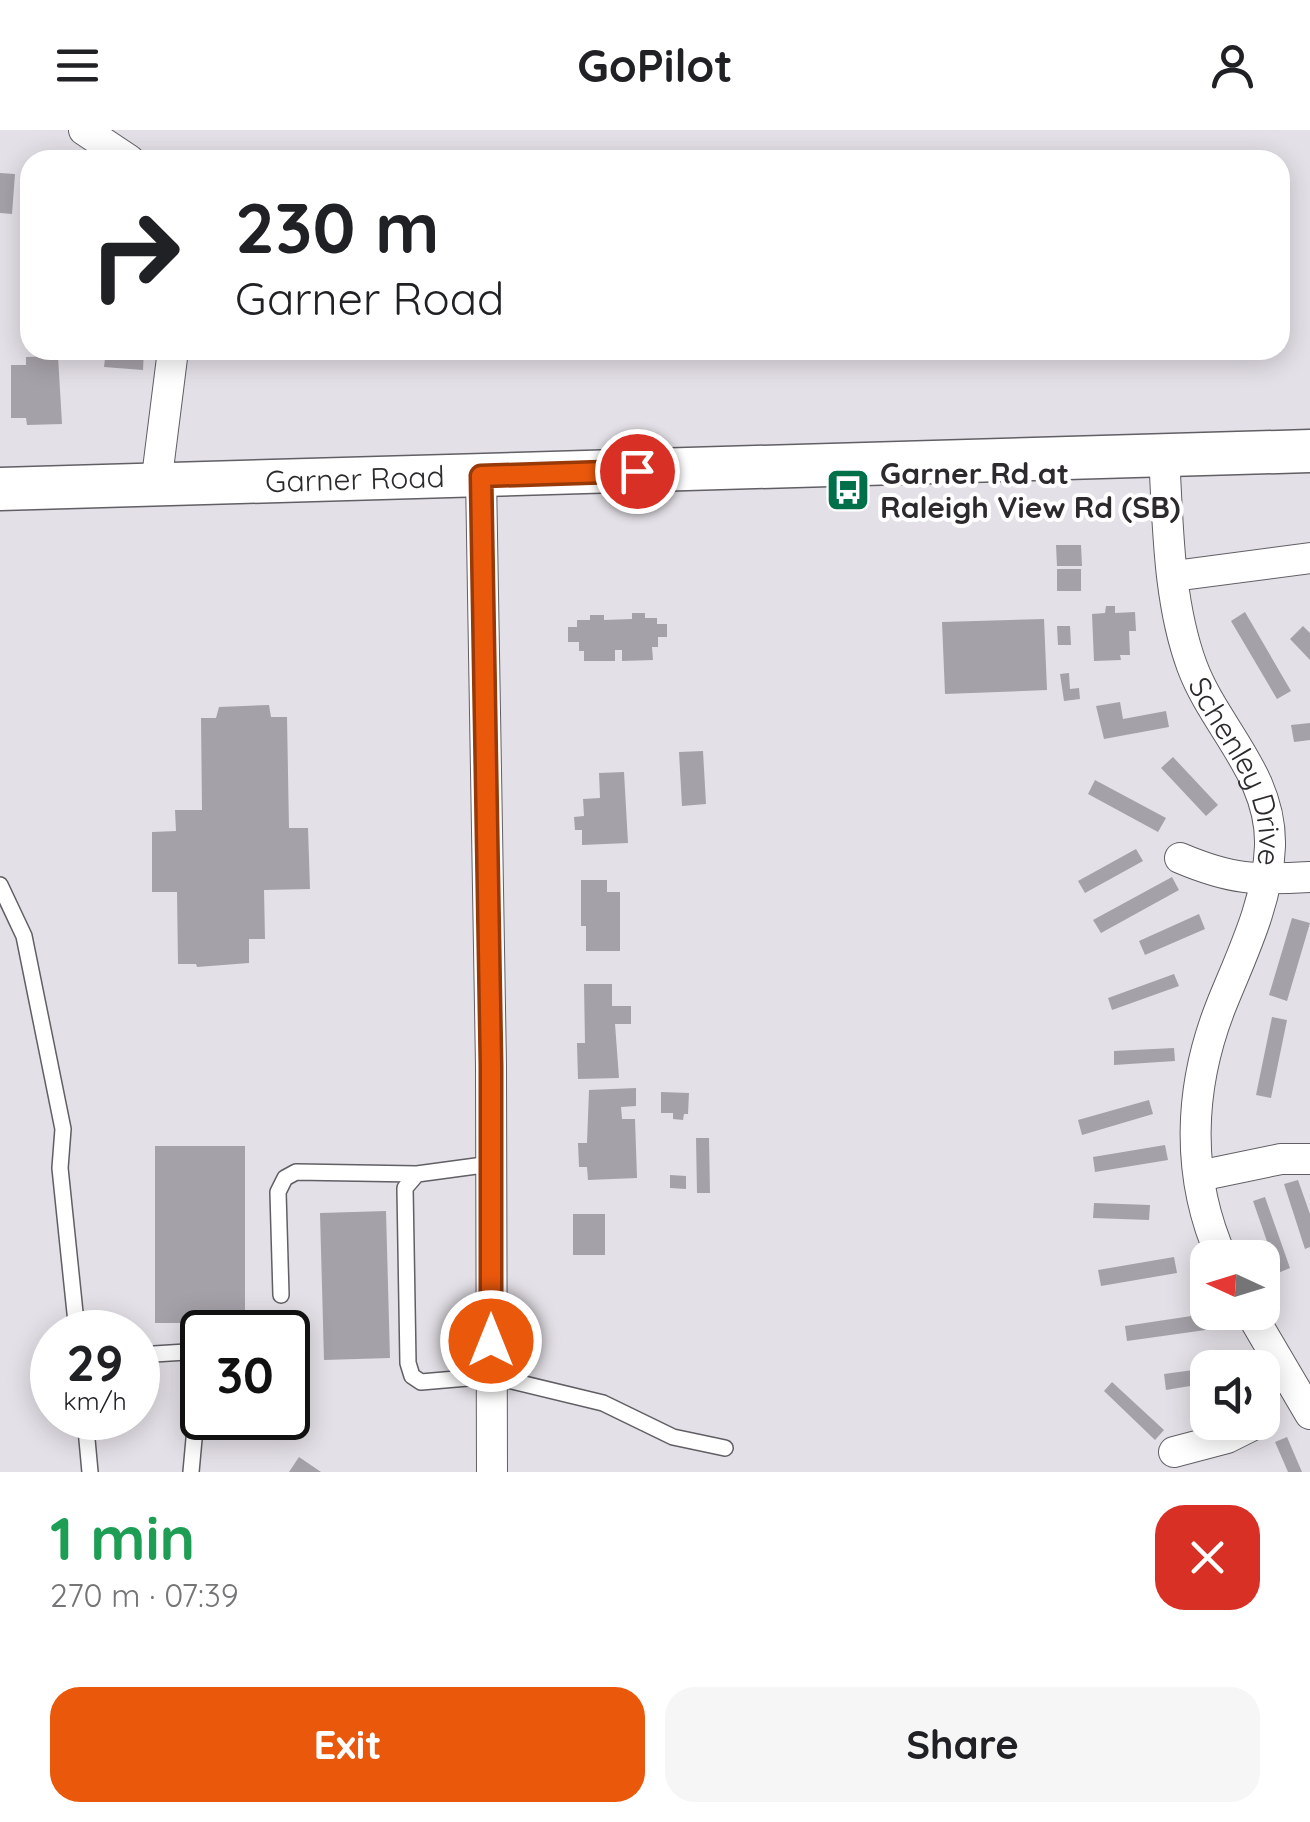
<!DOCTYPE html>
<meta charset="utf-8">
<style>
:root{--surface:#fff;--page:#f6f6f6;--text:#202124;--muted:#757577;--accent:#ea580c}
body{margin:0;font-family:Quicksand,sans-serif;background:var(--page);color:var(--text);height:100vh;display:flex;flex-direction:column;font-size:38px;white-space:nowrap}
*{box-sizing:border-box;margin:0}
p{font-size:32px;color:var(--muted)}
.icon{flex:none;width:55px;height:55px;fill:none;stroke:currentColor;stroke-width:2;stroke-linecap:round;stroke-linejoin:round}
.map{position:relative;height:1342px;overflow:hidden}
.sheet{display:flex;flex-direction:column;background:var(--surface);flex:1}
.sheet>*{flex:none}
.hud{position:absolute;left:20px;top:20px;width:1270px;height:210px;border-radius:30px;box-shadow:0 5px 25px #0003;background:#fff;color:var(--text);overflow:hidden}
.needle{width:65px;rotate:274deg}
.controls{position:absolute;left:1190px;top:1110px;display:grid;gap:20px}
.controls a{display:grid;place-items:center;width:90px;height:90px;border-radius:20px;background:var(--surface);box-shadow:0 5px 25px #0003;font-size:50px}
.speed{position:absolute;left:30px;top:1180px;display:flex;gap:20px;font-size:50px;font-weight:700;text-align:center}
.speed>*{display:grid;place-content:center;width:130px;height:130px;border-radius:50%;background:var(--surface);box-shadow:0 5px 25px #0003;line-height:1}
.speed small{font-size:25px;font-weight:400}
.speed .limit{border:5px solid #111;border-radius:15px;background:#fff;color:#111}
.pin{position:absolute;display:grid;place-items:center;width:85px;height:85px;color:#fff;margin:-42px;border:5px solid #fff;border-radius:50%;box-shadow:0 2px 10px #0007}
.me{position:absolute;width:110px;margin:-55px;rotate:0deg;stroke-linejoin:round;filter:drop-shadow(0 0 8px #0008)}
.turn{display:flex;align-items:center;gap:35px;height:210px;padding:0 50px;font-size:45px}
.turn .icon{width:130px;height:130px;stroke-width:2.5}
.turn b{display:block;font-size:70px;line-height:85px}
.round{display:grid;place-items:center;flex:none;width:105px;height:105px;border-radius:30px;background:var(--page)}
.summary{display:flex;align-items:center;justify-content:space-between;height:170px;padding:0 50px}
h1{font-size:60px;font-weight:700;line-height:75px;color:#1e9e55}
.button{display:flex;gap:20px;margin-top:auto;padding:20px 50px}
.button a{flex:1;height:115px;border-radius:30px;background:var(--accent);color:#fff;font-size:40px;font-weight:700;line-height:115px;text-align:center}
.button a+a{background:var(--page);color:var(--text)}
header{display:flex;justify-content:space-between;align-items:center;height:130px;padding:0 50px;background:var(--surface);font-size:45px;font-weight:700}
.map>svg:first-child{display:block}
</style>
<header><svg class="icon" aria-label="menu" viewBox="0 0 24 24"><path d="M4 6h16M4 12h16M4 18h16"/></svg>GoPilot<svg class="icon" aria-label="person" viewBox="0 0 24 24"><circle cx="12" cy="8" r="4"/><path d="M4 21q1-7 8-7t8 7"/></svg></header>
<div class="map">
<svg width="1310" height="1342" viewBox="0 0 1310 1342">
<rect width="100%" height="100%" fill="#e4e0e7"/>
<!-- building -->
<path fill="#a5a1a8" d="M0,43L15,44L12,84L0,83Z
M106,220H144L143,240L104,237Z
M264,220H306V227Z
M58,226L62,294L27,295L26,288H11V235H26V227Z
M1056,415H1081L1082,436H1057Z
M1057,439H1081V461H1057Z
M1106,476H1115V483L1135,482L1136,501H1129L1130,525H1120L1121,530L1094,531L1092,484L1105,483Z
M1245,482L1291,561L1277,569L1231,491Z
M632,483H645V488H657V494H667V507H658V517H652L653,530L622,531V520H615V531H584V521H579V512H568V497H577V490H590V485H604V490L632,489Z
M1044,489L1047,560L945,564L942,492Z
M1057,496H1070L1071,515H1058Z
M1303,496L1310,503V530L1290,509Z
M1069,543L1070,559L1079,558L1080,569L1064,571L1060,544Z
M1120,572L1123,589L1166,581L1169,597L1104,609L1096,576Z
M269,575L271,587H287L289,698H308L310,759L264,760L265,809H249V833L197,837L196,834H178L177,762H152V702L176,701L175,680H202L201,588H216L219,577Z
M1310,593V610L1294,612L1291,595Z
M703,621L706,674L682,676L679,622Z
M1173,627L1218,675L1206,686L1161,638Z
M624,642L628,713L582,715V700H575L574,687L584,686L583,669L600,668L599,643Z
M1095,650L1166,688L1158,702L1088,664Z
M1136,719L1143,731L1085,763L1078,751Z
M1172,747L1179,760L1101,803L1093,790Z
M581,750H607V762H620V821H586V796H581Z
M1199,784L1205,799L1145,825L1139,811Z
M1292,788L1310,793L1287,871L1269,865Z
M1174,844L1179,856L1112,880L1108,868Z
M584,854H612V876H631V894H615L619,948L578,949L577,913H585Z
M1272,887L1287,890L1271,968L1256,965Z
M1174,918L1175,931L1114,935V921Z
M636,958V976L621,977L622,989H635L637,1048L588,1050L587,1037H579L578,1013H587L589,960Z
M661,962L689,963L688,984H684L683,990L673,989V983H661Z
M1149,970L1153,984L1082,1005L1078,990Z
M696,1008H709L710,1063H697Z
M1165,1015L1168,1030L1095,1042L1093,1027Z
M155,1016H245V1193H155Z
M670,1045L686,1046V1059L670,1058Z
M1298,1050L1310,1084V1117L1305,1119L1284,1054Z
M1265,1067L1290,1138L1278,1143L1253,1071Z
M1094,1073L1150,1075L1149,1090L1093,1088Z
M386,1081L390,1228L324,1230L320,1083Z
M573,1084H605V1125H573Z
M1174,1127L1177,1143L1101,1156L1098,1140Z
M1218,1182L1220,1198L1127,1211L1125,1196Z
M1208,1238V1253L1166,1260L1164,1244Z
M1112,1252L1164,1300L1155,1310L1104,1261Z
M1287,1307L1302,1342H1288L1275,1312Z
M299,1327L321,1342H289Z"/>
<g fill="none" stroke-linecap="round" stroke-linejoin="round">
<defs>
<path id="service" d="M0,755L24,806L63,999L60,1038L77,1202
M491,1034L417,1044L405,1058L408,1233L412,1246L421,1252L491,1246L603,1273L673,1307L725,1318
M281,1165L278,1062L285,1048L296,1042L417,1044
M138,1225L202,1221L191,1342
M85,1288L90,1342"/>
<g id="minor">
<path d="M84,0L129,30"/>
<path id="s1" d="M1164,325C1168,394 1168,471 1192,536C1215,598 1272,644 1270,716C1268,772 1242,824 1221,876C1189,957 1185,1046 1222,1128"/>
<path d="M481,346L491,936L492,1342"/>
<path d="M156,355L173,220"/>
<path d="M1174,446L1310,428"/>
<path d="M1180,728C1232,750 1254,750 1310,747"/>
<path d="M1199,1046L1281,1029H1310"/>
<path d="M1250,1182L1310,1284"/>
<path d="M1174,1322L1227,1308L1259,1292"/>
</g>
<g id="secondary">
<path id="s2" d="M0,359L1310,321"/>
</g>
</defs>
<!-- service casing -->
<use href="#service" stroke="#615e64" stroke-width="18"/>
<!-- minor casing -->
<use href="#minor" stroke="#615e64" stroke-width="32"/>
<!-- secondary casing -->
<use href="#secondary" stroke="#615e64" stroke-width="45"/>
<!-- service -->
<use href="#service" stroke="#fff" stroke-width="15"/>
<!-- minor -->
<use href="#minor" stroke="#fff" stroke-width="30"/>
<!-- secondary -->
<use href="#secondary" stroke="#fff" stroke-width="42"/>
</g>
<g fill="none" stroke-linecap="round" stroke-linejoin="round">
<defs>
<path id="route" d="M491,1211V936L481,346L637,341"/>
</defs>
<!-- route casing -->
<use href="#route" stroke="#983908" stroke-width="25"/>
<!-- route -->
<use href="#route" stroke="#ea580c" stroke-width="18"/>
</g>
<!-- icons -->
<defs>
<symbol id="bus-square" viewBox="-11 -11 22 22"><rect x="-9" y="-9" width="18" height="18" rx="4" fill="#007049" stroke="#fff"/><path d="M-5-6H5V4H4V6H2V4H-2V6H-4V4H-5ZM-3.5-4V0h7V-4ZM-3.5 1.2v1.5H-2V1.2ZM2 1.2v1.5H3.5V1.2Z" fill="#fff"/></symbol>
</defs>
<g fill-rule="evenodd">
<use href="#bus-square" x="823" y="335" width="50" height="50"/>
</g>
<g text-anchor="middle" dominant-baseline="central" stroke-width="8" stroke-linejoin="round" paint-order="stroke">
<!-- poi labels -->
<g font-size="30" font-weight="bold" fill="#2c2a2d" stroke="#fff" text-anchor="start">
<text x="880" y="343">Garner Rd at<tspan x="880" dy="34">Raleigh View Rd (SB)</tspan></text>
</g>
<!-- street labels -->
<g font-size="30" fill="#2c2a2d" stroke="#fff">
<text stroke="none"><textPath href="#s2" startOffset="355">Garner Road</textPath></text>
<text stroke="none"><textPath href="#s1" startOffset="330">Schenley Drive</textPath></text>
</g>
</g>
</svg>
<div class="controls">
<a><svg class="needle" viewBox="-14 -14 28 28"><path d="M0-13l5 13h-10z" fill="#e53935"/><path d="M0 13l5-13h-10z" fill="#757577"/></svg></a>
<a><svg class="icon" aria-label="sound" viewBox="0 0 24 24"><path d="M4 9h4l5-4v14l-5-4H4zM17 9q2 3 0 6"/></svg></a>
</div>
<div class="speed"><div>29<small>km/h</small></div><div class="limit">30</div></div>
<div class="pin" style="left:637px;top:341px;background:#d93025"><svg class="icon" aria-label="arrive" viewBox="0 0 24 24"><path d="M6 21V4h12l-3 4 3 4H6"/></svg></div>
<svg class="me" style="left:491px;top:1211px" viewBox="-20 -20 40 40"><circle r="17" fill="#ea580c" stroke="#fff" stroke-width="3"/><path d="M0-11L8 9 0 5-8 9z" fill="#fff"/></svg>
<div class="hud">
<div class="turn"><svg class="icon" aria-label="right" viewBox="0 0 24 24"><path d="M7 20v-9h11M14 6l5 5-5 5"/></svg><div><b>230 m</b>Garner Road</div></div>
</div>
</div>
<section class="sheet">
<div class="summary"><div><h1>1 min</h1><p>270 m · 07:39</p></div><a class="round" style="background:#d93025;color:#fff"><svg class="icon" aria-label="close" viewBox="0 0 24 24"><path d="M6 6l12 12M18 6L6 18"/></svg></a></div>
<div class="button"><a>Exit</a><a>Share</a></div>
</section>
